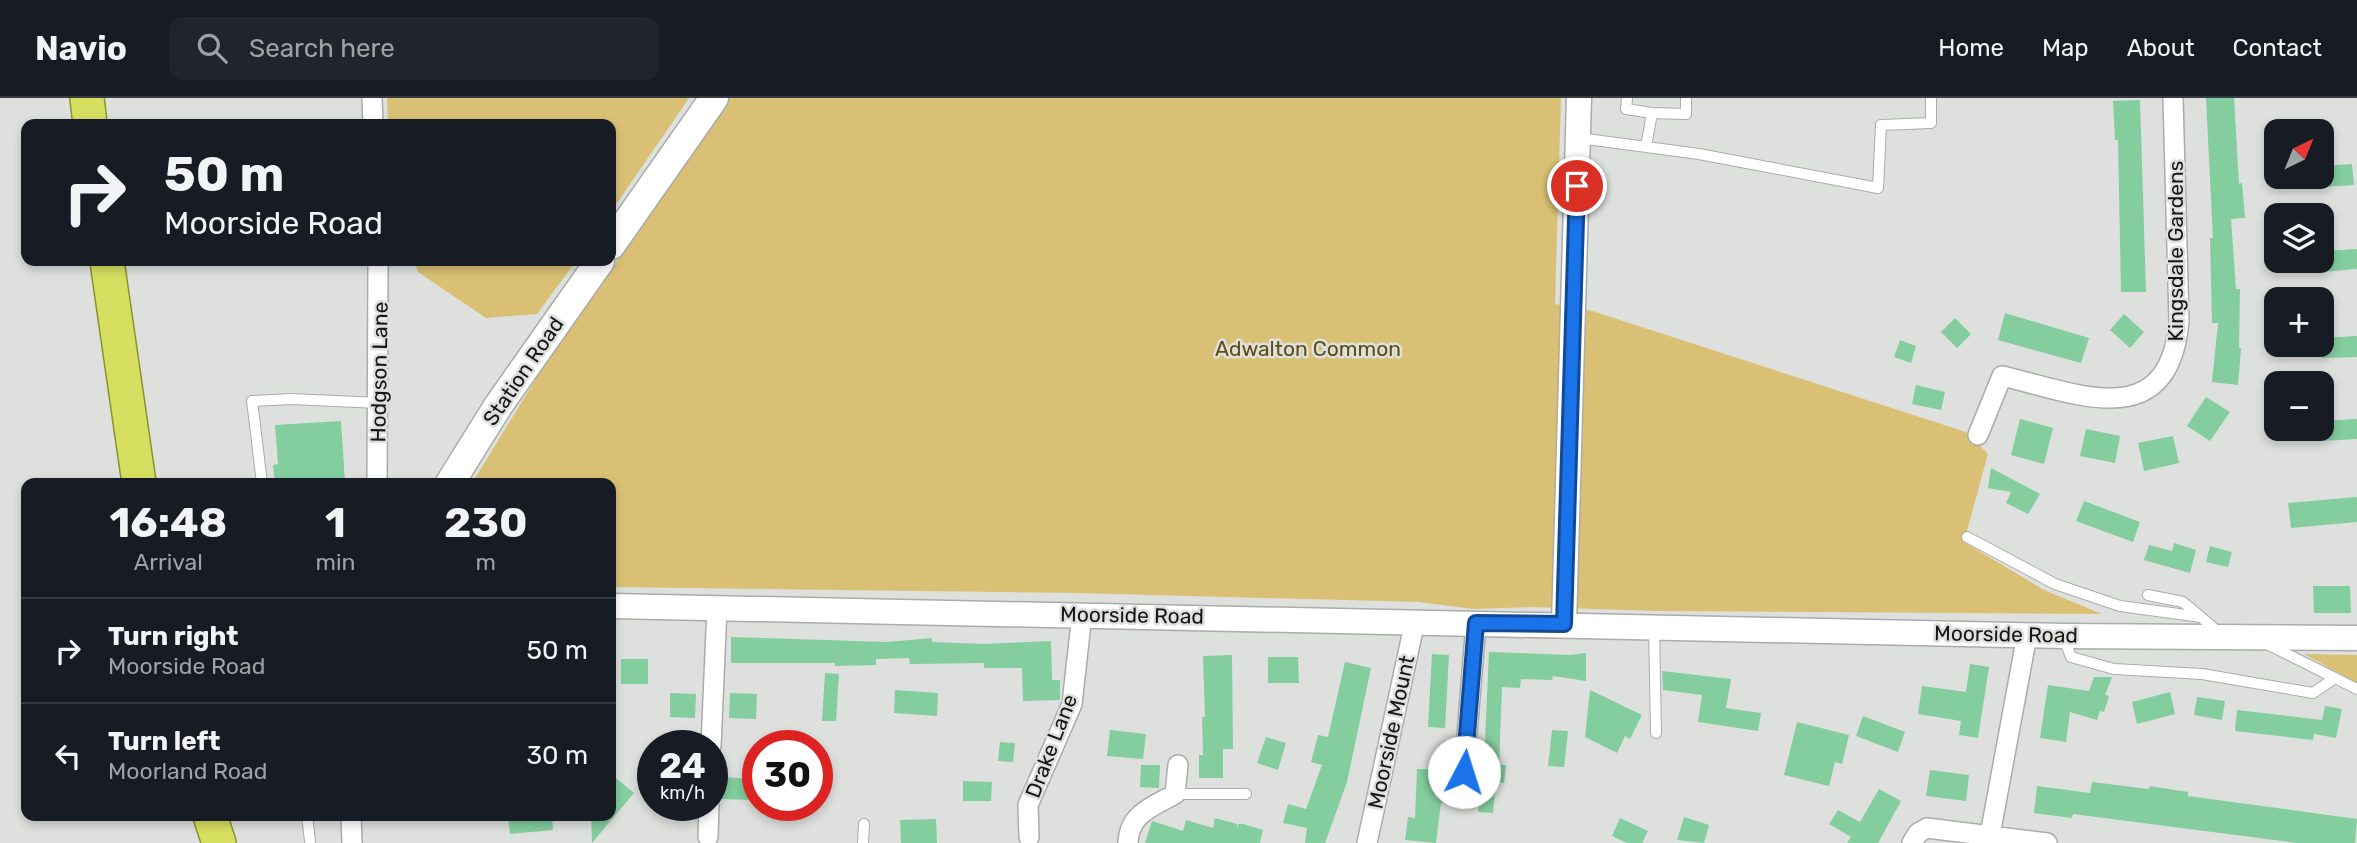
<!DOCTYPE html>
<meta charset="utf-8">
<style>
:root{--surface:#171b24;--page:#20242c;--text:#f1f3f6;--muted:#9ea1a6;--line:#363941}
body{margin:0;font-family:Rubik,sans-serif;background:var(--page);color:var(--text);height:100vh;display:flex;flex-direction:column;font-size:26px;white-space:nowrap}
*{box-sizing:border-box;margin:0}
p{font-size:23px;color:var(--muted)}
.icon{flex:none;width:38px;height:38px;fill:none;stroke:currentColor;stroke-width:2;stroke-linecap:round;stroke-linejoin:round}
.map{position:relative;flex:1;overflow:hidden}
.panel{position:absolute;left:21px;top:380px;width:595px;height:343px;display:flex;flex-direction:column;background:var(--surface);border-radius:14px;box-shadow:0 4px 10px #0003}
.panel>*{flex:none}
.top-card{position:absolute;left:21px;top:21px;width:595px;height:147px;border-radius:14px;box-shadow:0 4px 10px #0003;background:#171b24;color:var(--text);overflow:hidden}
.needle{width:46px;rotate:43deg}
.fabs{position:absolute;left:2264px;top:21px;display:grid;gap:14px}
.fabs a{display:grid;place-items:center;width:70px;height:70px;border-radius:14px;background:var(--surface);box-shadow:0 4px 10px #0003;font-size:35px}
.speed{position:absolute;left:637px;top:632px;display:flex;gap:14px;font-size:35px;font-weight:700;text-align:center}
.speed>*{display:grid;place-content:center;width:91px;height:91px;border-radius:50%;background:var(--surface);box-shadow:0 4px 10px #0003;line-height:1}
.speed small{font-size:18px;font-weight:400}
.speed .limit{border:10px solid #d22;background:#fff;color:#111}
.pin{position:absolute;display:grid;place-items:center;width:60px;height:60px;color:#fff;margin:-30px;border:4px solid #fff;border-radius:50%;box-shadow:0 2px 7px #0007}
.me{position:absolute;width:77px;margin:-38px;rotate:5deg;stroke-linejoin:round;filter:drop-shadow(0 0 5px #0008)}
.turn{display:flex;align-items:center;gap:24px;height:147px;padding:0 28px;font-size:32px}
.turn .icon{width:91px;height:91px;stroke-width:2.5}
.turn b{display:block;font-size:49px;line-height:60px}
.eta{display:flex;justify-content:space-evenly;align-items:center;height:119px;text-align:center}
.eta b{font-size:42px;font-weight:700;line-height:49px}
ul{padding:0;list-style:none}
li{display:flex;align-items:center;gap:21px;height:105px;padding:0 28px;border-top:2px solid var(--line)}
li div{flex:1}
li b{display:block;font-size:26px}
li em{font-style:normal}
header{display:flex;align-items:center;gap:42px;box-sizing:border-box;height:98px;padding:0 35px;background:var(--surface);border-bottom:2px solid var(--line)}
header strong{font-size:33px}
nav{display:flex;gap:38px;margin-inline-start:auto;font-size:24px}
.search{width:490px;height:63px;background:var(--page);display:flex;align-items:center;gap:18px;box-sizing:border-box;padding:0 24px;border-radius:14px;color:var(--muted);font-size:26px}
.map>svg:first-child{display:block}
</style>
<header>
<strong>Navio</strong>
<div class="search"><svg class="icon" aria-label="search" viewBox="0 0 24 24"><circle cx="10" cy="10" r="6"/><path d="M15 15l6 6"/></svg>Search here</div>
<nav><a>Home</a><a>Map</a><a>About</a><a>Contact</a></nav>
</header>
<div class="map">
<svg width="2357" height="745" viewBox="0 0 2357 745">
<rect width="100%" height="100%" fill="#dee0dd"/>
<!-- green -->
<path fill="#d9c074" d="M387,0H689L611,114V26H388Z
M730,0H1561L1555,206L1589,212L1966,334L1988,356L1964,444L2044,492L2102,516L1658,513L1530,509L1474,511L1418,504L1077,495L611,489V385H472L539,276Z
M414,163H576L537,216L486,220L418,174Z
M2304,556L2357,557V585Z"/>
<!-- building -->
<path fill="#83cd9e" d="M2206,0H2234L2239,86L2242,85L2245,120L2231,121L2236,191H2240L2239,250H2241L2238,287L2212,284L2218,225H2212L2210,140H2213Z
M2140,2L2146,194H2121L2118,42H2115L2113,3Z
M2352,66L2354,87L2322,89V68Z
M2357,151V171L2322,174V153Z
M2005,215L2089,240L2081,265L1998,242Z
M2124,216L2144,234L2130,250L2110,232Z
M1955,220L1971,236L1957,250L1941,234Z
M2357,238V259L2322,260V240Z
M1900,242L1916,248L1911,265L1894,259Z
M1916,287L1945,294L1941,312L1912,306Z
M2206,299L2230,314L2210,343L2187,328Z
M2020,321L2053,330L2044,366L2011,357Z
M2357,321V341L2322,343V323Z
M341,323L345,385H275L273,367L278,366L275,327Z
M2086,331L2120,338L2115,365L2080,358Z
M2173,338L2179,365L2144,373L2138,345Z
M1991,370L2040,396L2028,416L2006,405L2011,394L1988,390Z
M2357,399V424L2291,430L2288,405Z
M2084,403L2140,424L2133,444L2076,423Z
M2174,445L2196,452L2190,475L2144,462L2149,447L2172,453Z
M2210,448L2232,454L2228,469L2206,464Z
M2313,488H2350L2351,515H2314Z
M731,539L887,544L932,540V544L984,546L1051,543L1052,582H1060V602L1023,603L1022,570H984V565L910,566L909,560L876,561V567L835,568V565H731Z
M1489,554L1570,557L1586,555V583L1553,578L1552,582L1521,581L1520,590L1502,589L1499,667H1506L1504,685L1496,684L1493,715L1478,714L1484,665Z
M1432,556L1449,557L1445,630L1428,629Z
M1232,557L1233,651H1223V680H1199V657H1203L1202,619H1205L1203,558Z
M1268,559H1298L1299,585H1268Z
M621,561H648V586H621Z
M1345,564L1371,570L1347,684L1325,745H1305L1307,730L1283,725L1288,706L1306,711L1322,667L1311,664L1318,637L1328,639Z
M1970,566L1989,569L1978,640L1959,637L1961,623L1918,616L1922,588L1966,594Z
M1662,573L1731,581L1726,610L1761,615L1758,633L1698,624L1702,597L1663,592Z
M825,575L839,576L836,623H822Z
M2094,579H2112L2105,597L2109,598L2104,614L2100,613L2097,622L2070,614L2066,644L2040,640L2048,587L2089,593Z
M895,592L938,595L937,618L894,615Z
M1590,592L1642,617L1630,641L1625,638L1617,655L1585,639Z
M2170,594L2175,616L2137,626L2132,604Z
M670,595L696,596L695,620L670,619Z
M730,595L757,596L756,621L729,620Z
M2197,599L2225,603L2222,622L2194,617Z
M2325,608L2342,611L2336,640L2314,636L2313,642L2235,633L2237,612L2322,622Z
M1863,618L1905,634L1898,654L1856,638Z
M1797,624L1849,637L1842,666L1835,664L1829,688L1784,677Z
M1110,632L1146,636L1143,661L1107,658Z
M1552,632L1568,633L1564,669L1548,668Z
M1266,639L1286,645L1278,672L1257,665Z
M1000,644L1015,645L1013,664L998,663Z
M1141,667H1160L1159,690L1140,689Z
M1417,671L1445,672L1443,705H1441L1436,745L1405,742L1408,719L1415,720Z
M1930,672L1969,677L1966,703L1926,698Z
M611,676L634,695L592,745L591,718H611Z
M719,679L758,681L757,702L719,701Z
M963,683L992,684L991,703H963Z
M2092,684L2149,691L2150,688L2188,694V698L2357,721L2355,745H2297L2073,716L2072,720L2034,715L2037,688L2090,695Z
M1879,691L1901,703L1878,745H1847L1851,739L1829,726L1838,712L1860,724Z
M508,718H552L553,732L510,736Z
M1684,719L1709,727L1704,745L1677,742Z
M1215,720L1237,726V731L1238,726H1243L1263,732L1260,745H1145L1152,723L1183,733L1186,722L1213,730Z
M1620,720L1648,733L1642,745H1627L1612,738Z
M936,721L937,745H901L900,722Z"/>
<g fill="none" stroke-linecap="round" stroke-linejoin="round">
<defs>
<path id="service" d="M1627,0L1626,11L1652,15L1686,16V0
M1579,40L1699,56L1878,90L1881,27L1931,25V0
M1646,49L1652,15
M262,385L252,303L291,301L379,305
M1967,439L2055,486L2120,508L2201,519L2219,535
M2148,497L2183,504L2201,519
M1654,529L1656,635
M2063,538L2071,559L2114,571L2202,576L2313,595L2335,580
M2267,546L2357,591
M1175,696H1246
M307,718L310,743
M863,745L864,726"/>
<path id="minor" d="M372,0L373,26
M1978,337L2002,278C2076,295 2169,338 2179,223L2173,0
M377,385L378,163
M711,648L717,509
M1462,699L1476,525
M351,718L352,745
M1990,737L2027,537
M708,739L709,707
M1029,739L1028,707L1072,606L1082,516
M1128,745C1129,716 1152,709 1175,696L1178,667
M1367,745L1415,523
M1912,745L1918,735L1927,730L2047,745"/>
<path id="tertiary" d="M611,508L2063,538L2357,540
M1564,526L1579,0"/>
<path id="secondary" d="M611,147L714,0
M450,385L498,308L600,163"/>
<path id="trunk" d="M87,0L90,26
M107,163L139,385
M210,718L219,745"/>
</defs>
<!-- service casing -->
<use href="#service" stroke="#aaaca9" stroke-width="12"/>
<!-- minor casing -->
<use href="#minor" stroke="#aaaca9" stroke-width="22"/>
<!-- tertiary casing -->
<use href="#tertiary" stroke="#aaaca9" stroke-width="27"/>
<!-- secondary casing -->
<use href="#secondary" stroke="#aaaca9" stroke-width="31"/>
<!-- trunk casing -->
<use href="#trunk" stroke="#8d932c" stroke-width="36"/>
<!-- service -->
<use href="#service" stroke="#fff" stroke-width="10"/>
<!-- minor -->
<use href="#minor" stroke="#fff" stroke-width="19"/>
<!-- tertiary -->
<use href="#tertiary" stroke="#fff" stroke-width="24"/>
<!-- secondary -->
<use href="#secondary" stroke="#fff" stroke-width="28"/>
<!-- trunk -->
<use href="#trunk" stroke="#d7df60" stroke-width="33"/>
</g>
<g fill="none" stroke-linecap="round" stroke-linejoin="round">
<defs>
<path id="route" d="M1464,674L1476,525L1564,526L1577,88"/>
</defs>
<!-- route casing -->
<use href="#route" stroke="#114b97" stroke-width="18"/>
<!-- route -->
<use href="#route" stroke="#1a73e8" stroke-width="12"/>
</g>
<g text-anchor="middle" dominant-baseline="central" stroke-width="5" stroke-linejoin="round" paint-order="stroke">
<!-- street labels -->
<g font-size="21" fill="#161615" stroke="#dee0dd">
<text transform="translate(2175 153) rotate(-90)">Kingsdale Gardens</text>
<text transform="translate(523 273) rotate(-56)">Station Road</text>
<text transform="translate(379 274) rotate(-89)">Hodgson Lane</text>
<text transform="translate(1132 517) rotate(1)">Moorside Road</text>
<text transform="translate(2006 536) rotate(1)">Moorside Road</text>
<text transform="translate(1391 634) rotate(-78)">Moorside Mount</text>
<text transform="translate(1051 648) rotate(-69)">Drake Lane</text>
</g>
<!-- park labels -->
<g font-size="21" fill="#5e4c11" stroke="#dee0dd">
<text x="1308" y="250">Adwalton Common</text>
</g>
</g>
</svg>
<div class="fabs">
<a><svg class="needle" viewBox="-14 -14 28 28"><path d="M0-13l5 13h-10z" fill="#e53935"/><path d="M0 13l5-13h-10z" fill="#9ea1a6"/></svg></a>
<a><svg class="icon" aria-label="layers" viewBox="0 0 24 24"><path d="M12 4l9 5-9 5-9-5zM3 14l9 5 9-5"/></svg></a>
<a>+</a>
<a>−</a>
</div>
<div class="speed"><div>24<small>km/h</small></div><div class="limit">30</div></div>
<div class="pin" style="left:1577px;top:88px;background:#d93025"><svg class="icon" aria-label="arrive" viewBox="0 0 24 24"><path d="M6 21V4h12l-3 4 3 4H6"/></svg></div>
<svg class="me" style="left:1464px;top:674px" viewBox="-20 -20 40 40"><circle r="19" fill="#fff"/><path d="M0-13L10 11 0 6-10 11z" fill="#1a73e8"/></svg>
<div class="top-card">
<div class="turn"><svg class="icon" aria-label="right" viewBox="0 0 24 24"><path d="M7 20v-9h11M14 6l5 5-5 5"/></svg><div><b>50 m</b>Moorside Road</div></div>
</div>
<section class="panel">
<div class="eta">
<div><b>16:48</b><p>Arrival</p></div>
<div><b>1</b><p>min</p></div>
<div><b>230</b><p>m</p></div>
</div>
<ul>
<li><svg class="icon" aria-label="right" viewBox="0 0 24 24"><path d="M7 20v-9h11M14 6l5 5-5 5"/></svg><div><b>Turn right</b><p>Moorside Road</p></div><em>50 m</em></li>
<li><svg class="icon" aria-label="left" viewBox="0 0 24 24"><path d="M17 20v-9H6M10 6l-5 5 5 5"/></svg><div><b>Turn left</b><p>Moorland Road</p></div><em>30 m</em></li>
</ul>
</section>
</div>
